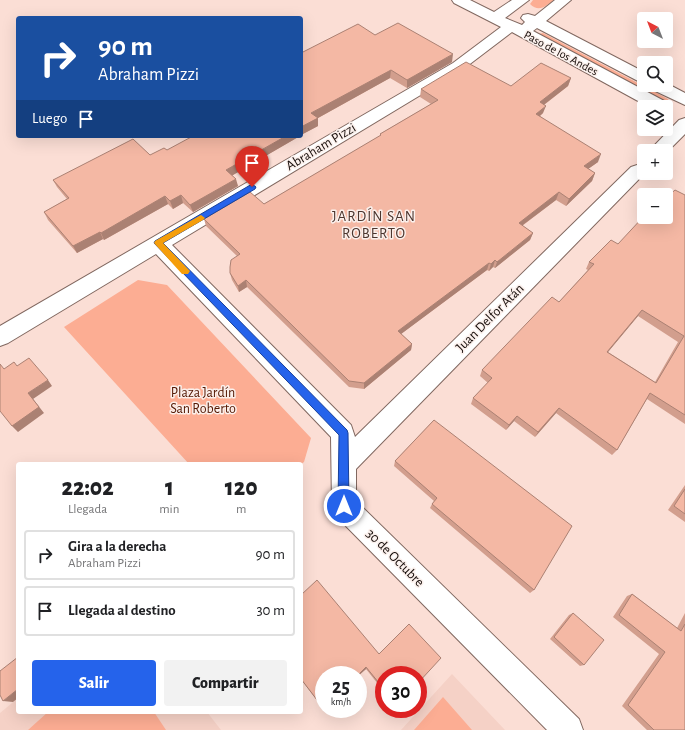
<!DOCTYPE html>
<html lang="es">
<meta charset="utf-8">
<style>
:root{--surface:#fff;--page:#f2f2f2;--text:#202124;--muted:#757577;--line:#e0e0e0;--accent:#2563eb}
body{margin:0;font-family:"Alegreya Sans",sans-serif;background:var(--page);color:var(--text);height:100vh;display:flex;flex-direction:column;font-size:15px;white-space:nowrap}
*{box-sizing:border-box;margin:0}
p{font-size:13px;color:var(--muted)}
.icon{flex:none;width:22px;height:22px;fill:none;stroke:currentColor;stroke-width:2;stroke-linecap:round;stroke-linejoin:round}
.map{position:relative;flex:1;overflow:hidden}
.panel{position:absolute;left:16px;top:462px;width:287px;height:252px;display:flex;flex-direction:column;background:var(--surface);border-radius:4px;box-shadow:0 4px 16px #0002}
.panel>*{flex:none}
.guide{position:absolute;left:16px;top:16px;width:287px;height:122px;border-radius:4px;box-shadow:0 4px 16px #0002;background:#1a4fa0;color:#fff;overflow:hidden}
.needle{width:26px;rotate:318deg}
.controls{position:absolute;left:637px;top:12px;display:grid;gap:8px}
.controls a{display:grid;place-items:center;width:36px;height:36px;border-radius:4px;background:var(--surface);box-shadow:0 4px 16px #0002;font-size:20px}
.speed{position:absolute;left:315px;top:666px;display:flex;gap:8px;font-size:20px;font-weight:700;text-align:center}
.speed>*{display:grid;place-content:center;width:52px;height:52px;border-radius:50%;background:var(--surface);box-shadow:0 4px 16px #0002;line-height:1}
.speed small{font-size:10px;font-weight:400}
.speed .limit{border:6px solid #d22;background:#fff;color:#111}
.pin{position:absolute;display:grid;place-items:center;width:34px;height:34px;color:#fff;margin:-41px -17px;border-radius:50% 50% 50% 0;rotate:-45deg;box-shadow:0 0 4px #0007}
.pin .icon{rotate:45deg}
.me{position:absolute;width:44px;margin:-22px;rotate:0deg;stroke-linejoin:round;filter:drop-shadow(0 0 3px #0008)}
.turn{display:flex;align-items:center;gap:14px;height:84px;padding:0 16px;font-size:18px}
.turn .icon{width:52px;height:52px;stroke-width:2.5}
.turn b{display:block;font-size:28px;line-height:34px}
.then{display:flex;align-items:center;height:38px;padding:0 16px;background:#0003;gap:8px;font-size:15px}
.eta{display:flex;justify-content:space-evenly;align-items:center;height:68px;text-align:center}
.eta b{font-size:24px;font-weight:800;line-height:28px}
.cta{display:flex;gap:8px;margin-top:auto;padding:8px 16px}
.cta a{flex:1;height:46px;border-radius:4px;background:var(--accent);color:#fff;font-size:16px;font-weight:800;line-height:46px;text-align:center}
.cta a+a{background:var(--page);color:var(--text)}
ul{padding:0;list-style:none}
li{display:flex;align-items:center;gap:12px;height:50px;margin:0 8px 6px;padding:0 8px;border:2px solid var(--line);border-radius:4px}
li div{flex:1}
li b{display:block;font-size:15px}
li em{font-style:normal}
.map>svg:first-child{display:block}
</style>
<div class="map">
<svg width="685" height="730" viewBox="0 0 685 730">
<rect width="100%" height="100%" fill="#fbded5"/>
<!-- built -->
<path fill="#f5d1c6" d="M452,674L505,730H401Z
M18,698V712H207L221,730H0V713Z"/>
<!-- green -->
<path fill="#fcad93" d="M533,0H554C546,6 539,13 530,4Z
M543,33L668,99L669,101L668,103L539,34Z
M138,280L167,285L311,438L304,462L301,464H189L64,327Z
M443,697L472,730H414Z
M48,712H154L166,730H28Z"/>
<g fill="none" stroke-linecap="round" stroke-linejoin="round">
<defs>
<path id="minor" d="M452,0H470L494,12L512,0H529L505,18L522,25L525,22L521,18L523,15L528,14L535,16L555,0H571L546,21L644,72V83L638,81L537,28L533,31L668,103L670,107L666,111V107H649L512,32L462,70L172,245L351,425L355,437L631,167L637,165L643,167L645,173L643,175L356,469V501L579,719L583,730H547L335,515L332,506L331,437L156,254L8,343L0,346V326L453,63L501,27L454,3Z
M666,83L685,93V105L651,89L649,85H666Z
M685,118V134L666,153V151H649L679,120Z"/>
</defs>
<!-- minor casing -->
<use href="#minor" stroke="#816860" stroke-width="2"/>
<!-- minor -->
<use href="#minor" fill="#fff" fill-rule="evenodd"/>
</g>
<!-- wall -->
<path fill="#d29e8d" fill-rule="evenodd" d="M375,35L452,62L407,88L390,78L318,118V126L301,135Z
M571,78L568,86L544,105L543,113L540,116L598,162L588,169L595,173L592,181L566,206L556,200L522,226L533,233L530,240L495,268L493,267L489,271L487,270L401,334L412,344L411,350L364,389L349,387L247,287L239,292L232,280L230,273L237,256L206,226L204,219L264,204L380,136V134L431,104L420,97L421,89L511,86Z
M300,136L232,175L238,186L193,212L183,203L173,209L168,204L104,240L103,239L77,253L48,220L44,212L67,199L57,187L53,180L150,155Z
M685,195V424L647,399L617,450L612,455L556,413L535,437L514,421L506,430L471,404L473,398L488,383L480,376L482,370L559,302L588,270L586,269L589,262L618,244ZM638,316L678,342L655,382L608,352Z
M434,420L534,590L530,593L430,508L432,504L434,501L394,466L395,461Z
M685,485V522L668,510Z
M632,594L677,628L685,613V730H647L622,706L659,654L613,617L627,596Z
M573,613L584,665L580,666L550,639L569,615Z
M379,654L418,675H384V687L382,689L366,669L358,676V675L324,709H325L324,710L301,679Z"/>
<!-- shaded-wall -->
<path fill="#ab8173" d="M453,54L452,62L407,88V80Z
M391,70L390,78L318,118V126L301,135V127L311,113Z
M571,78L568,86L537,110L540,102Z
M546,106L543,113L534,121L536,114Z
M286,136H300L228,178L226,170Z
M601,154L598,162L581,174L584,166Z
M595,173L592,181L566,206L569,199Z
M236,179L238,186L193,212L190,205Z
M559,192L556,200L516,230L519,223Z
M181,195L183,203L173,209L170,201Z
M165,196L168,204L104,240L101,233Z
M100,232L103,239L77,253L73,246Z
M533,233L530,240L495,268L497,262Z
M495,260L493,267L489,271L491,264Z
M489,263L487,270L397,337L398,331Z
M246,280L247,287L239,292L238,286Z
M642,310L638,316L603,358L607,352Z
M412,344L411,350L364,389V383Z
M48,380L52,386L33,399L44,413L18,432L12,426L28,393Z
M559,408L556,413L535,437L538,432Z
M517,416L514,421L506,430L509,425Z
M366,667V669L358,676V675Z
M18,689V698L13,702L3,701Z"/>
<!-- building -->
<path fill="#f4b8a4" stroke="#ab8173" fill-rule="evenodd" d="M398,23L453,54L407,80L391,70L311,113L318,118L301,127V53L358,24L375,35Z
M466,62L511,86L541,63L571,78L540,102L546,106L536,114L601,154L584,166L595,173L569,199L559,192L519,223L533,233L497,262L495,260L491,264L489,263L398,331L412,344L364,383L349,381L246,280L238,286L230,273V267L231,260L240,254L204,219L250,192L264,204L381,135L380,134L438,100L421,89Z
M193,136H286L226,170L236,179L190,205L181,195L170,201L165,196L101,233L100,232L73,246L44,212L69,198L53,180L133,139L150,155L164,148L167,150Z
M675,190L685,195V415L650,393L617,450L559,408L538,432L517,416L509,425L473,398L492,378L482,370L552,297L559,302L594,264L589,262L611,240L618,244L644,216V217H666V198ZM642,310L684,336L656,383L607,352Z
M29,358L48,380L28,393L39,407L12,426L0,411V364L4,369L14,362L17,366Z
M434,420L572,526L534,590L432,504L437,498L395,461Z
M685,489V514L674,506Z
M317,580L379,654L409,624L441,658L418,683V675H384V687L383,688L366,667L358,675H324V709L301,679V595Z
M632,594L681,631L685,624V730H654L628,705L665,652L619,615Z
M573,613L604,640L584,665L554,637Z
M18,657V689L3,701L0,695V671Z"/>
<!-- route -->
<path fill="#2563eb" stroke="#184099" d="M252,184L256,187L255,189L163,243L347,430L348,433L349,506L347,510L344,511L340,510L338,506L339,435L154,243L155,241Z"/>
<!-- slow -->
<path fill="#f59e0b" d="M201,215L205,218L203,220L163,243L188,269L190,271L188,274H182L154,243L155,241Z"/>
<g text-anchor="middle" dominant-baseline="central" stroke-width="3" stroke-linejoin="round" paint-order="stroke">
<!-- far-street labels -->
<g font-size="12" fill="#150c09" stroke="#fbf0ec">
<text transform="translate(561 53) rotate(28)">Paso de los Andes</text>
</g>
<!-- street labels -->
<g font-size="14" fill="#150c09" stroke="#fbf0ec">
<text transform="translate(321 147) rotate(-31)">Abraham Pizzi</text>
<text transform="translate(490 318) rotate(-45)">Juan Delfor Atán</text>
<text transform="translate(395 558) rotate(45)">30 de Octubre</text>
</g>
<!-- park labels -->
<g font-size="14" fill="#541803" stroke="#fbf0ec">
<text x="203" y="393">Plaza Jardín<tspan x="203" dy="16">San Roberto</tspan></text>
</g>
<!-- neighbourhood labels -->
<g font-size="15" letter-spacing="1" fill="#4c362f" stroke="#fbf0ec">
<text x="374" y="216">JARDÍN SAN<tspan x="374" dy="17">ROBERTO</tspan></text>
</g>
</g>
</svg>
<div class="controls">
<a><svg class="needle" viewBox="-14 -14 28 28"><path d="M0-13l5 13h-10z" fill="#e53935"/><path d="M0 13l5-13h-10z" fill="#757577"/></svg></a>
<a><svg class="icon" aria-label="search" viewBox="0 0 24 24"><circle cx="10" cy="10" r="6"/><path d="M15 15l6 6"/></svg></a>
<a><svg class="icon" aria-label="layers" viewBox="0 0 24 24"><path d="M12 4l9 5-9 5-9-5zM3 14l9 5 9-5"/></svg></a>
<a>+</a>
<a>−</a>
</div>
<div class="speed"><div>25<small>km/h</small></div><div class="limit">30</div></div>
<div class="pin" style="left:252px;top:187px;background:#d93025"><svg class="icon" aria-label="arrive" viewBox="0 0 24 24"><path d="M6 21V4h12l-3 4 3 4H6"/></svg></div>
<svg class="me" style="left:344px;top:506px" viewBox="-20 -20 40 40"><circle r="17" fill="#2563eb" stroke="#fff" stroke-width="3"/><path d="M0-11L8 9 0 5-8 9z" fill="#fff"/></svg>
<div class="guide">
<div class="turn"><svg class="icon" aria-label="right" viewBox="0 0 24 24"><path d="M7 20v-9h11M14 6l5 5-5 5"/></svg><div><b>90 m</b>Abraham Pizzi</div></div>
<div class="then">Luego<svg class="icon" aria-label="arrive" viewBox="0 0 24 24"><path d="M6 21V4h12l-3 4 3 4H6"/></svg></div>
</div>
<section class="panel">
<div class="eta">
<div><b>22:02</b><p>Llegada</p></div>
<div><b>1</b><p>min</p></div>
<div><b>120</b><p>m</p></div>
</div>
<ul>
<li><svg class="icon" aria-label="right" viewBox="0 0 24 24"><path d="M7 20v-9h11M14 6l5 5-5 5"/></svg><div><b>Gira a la derecha</b><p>Abraham Pizzi</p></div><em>90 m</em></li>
<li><svg class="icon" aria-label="arrive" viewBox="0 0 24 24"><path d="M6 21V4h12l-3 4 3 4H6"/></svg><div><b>Llegada al destino</b></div><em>30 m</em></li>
</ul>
<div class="cta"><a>Salir</a><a>Compartir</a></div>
</section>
</div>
